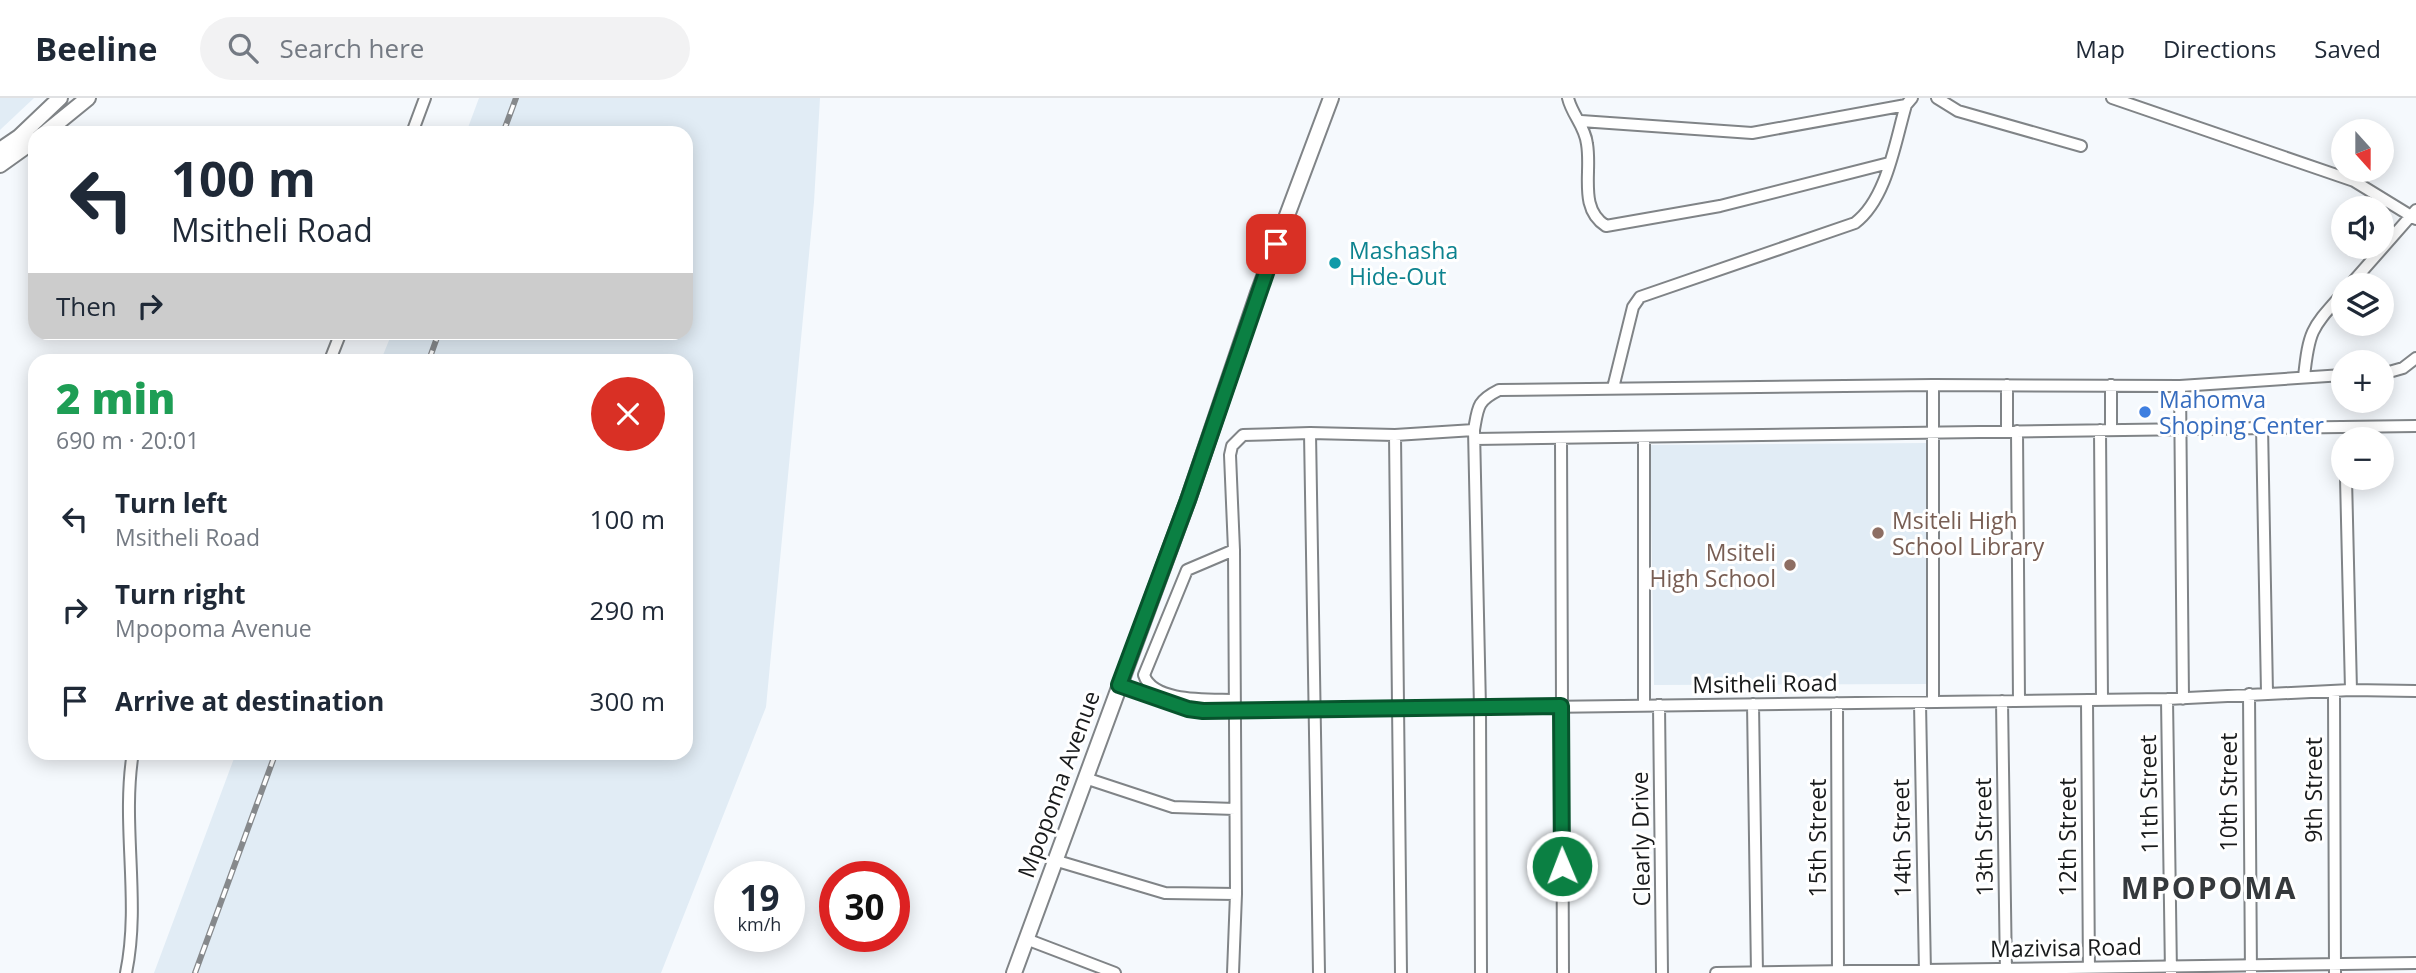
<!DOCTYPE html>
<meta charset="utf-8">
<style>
:root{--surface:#fff;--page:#f2f2f3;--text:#1f2937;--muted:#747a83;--line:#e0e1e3}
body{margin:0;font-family:"Open Sans",sans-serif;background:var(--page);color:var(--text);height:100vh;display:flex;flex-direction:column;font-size:26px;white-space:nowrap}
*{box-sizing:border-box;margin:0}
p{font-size:23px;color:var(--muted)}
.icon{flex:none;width:38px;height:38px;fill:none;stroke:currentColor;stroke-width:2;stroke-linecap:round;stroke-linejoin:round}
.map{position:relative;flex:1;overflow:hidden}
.panel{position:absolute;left:28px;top:256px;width:665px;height:406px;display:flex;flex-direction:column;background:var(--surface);border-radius:21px;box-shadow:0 4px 18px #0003}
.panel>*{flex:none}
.hud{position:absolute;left:28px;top:28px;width:665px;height:214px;border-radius:21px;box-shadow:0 4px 18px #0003;background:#fff;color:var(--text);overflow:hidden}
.needle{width:46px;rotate:159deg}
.tools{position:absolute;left:2331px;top:21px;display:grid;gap:14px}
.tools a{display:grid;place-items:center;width:63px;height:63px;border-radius:50%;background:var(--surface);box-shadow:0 4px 18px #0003;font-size:35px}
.speed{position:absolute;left:714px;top:763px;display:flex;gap:14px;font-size:35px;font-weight:700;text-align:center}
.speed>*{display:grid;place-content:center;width:91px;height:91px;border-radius:50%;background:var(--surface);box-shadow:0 4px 18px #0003;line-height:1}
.speed small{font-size:18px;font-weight:400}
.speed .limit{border:10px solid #d22;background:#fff;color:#111}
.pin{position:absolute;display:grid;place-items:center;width:60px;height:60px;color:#fff;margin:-30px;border-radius:14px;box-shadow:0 4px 10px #0006}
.me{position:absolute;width:77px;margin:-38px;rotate:359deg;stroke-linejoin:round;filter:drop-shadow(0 0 5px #0008)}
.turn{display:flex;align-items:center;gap:24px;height:147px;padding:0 28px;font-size:32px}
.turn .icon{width:91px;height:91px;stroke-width:2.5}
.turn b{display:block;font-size:49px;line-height:60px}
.then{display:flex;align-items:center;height:66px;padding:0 28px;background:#0003;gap:14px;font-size:26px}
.round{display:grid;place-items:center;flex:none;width:74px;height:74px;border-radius:37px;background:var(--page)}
.head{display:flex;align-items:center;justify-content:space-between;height:119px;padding:0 28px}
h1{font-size:42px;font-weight:800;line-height:52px;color:#1e9e55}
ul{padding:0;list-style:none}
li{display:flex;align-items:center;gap:21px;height:91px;padding:0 28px}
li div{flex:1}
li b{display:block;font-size:26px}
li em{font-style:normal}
header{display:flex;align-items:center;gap:42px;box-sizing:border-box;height:98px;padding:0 35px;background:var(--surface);border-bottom:2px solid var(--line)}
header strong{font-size:33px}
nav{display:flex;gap:38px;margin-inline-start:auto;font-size:24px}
.search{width:490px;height:63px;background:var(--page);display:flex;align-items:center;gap:18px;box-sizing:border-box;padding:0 24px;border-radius:38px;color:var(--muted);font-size:26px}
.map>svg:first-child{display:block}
</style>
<header>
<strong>Beeline</strong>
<div class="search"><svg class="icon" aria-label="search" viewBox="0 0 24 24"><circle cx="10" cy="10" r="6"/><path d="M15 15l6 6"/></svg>Search here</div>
<nav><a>Map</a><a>Directions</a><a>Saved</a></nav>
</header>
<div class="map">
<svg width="2416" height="875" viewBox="0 0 2416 875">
<rect width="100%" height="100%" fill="#f5f9fd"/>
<!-- built -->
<path fill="#e1ecf5" d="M0,0H34L0,32Z
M479,0H820L814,104L766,609L661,875H154L236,655L686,654V262H381L392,235L686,234V35H466Z
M1926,345L1930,586L1654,587L1650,347Z"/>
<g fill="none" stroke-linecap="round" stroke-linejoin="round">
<defs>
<path id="minor" d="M1568,0C1572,17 1585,28 1587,46C1592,75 1578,110 1606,128L1720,108L1889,65
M1937,0L1958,13L2081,48
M2112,0L2354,83L2416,121
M1581,23L1752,35L1906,7
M412,35L425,0
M2350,187L2416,112
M330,262L341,234
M2382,276L2403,270L2416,260
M2304,279C2309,231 2312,230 2343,195
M2007,287V333
M2180,288L2183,601
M1613,290L1633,209L1640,199L1855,125C1887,101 1895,44 1906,7L1912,0
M2262,328L2267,595
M2100,332L2102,602
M2111,332V287
M2017,333L2019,603
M1310,335L1319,875
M1395,337L1401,875
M1644,339V607
M1475,341L2416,328
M1561,341L1563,875
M2346,380L2351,592
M1234,452L1187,472L1144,577C1153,605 1210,601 1234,602
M1119,587L1188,611L1234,613L2167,601L2351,592L2416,593
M2334,594L2335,875
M2249,596L2251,875
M2167,601L2171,875
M2087,602L2089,875
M2002,603L2006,875
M1933,604V287
M1837,605L1838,875
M1920,605L1925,875
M1753,606L1757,875
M1659,607L1662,875
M1085,680L1173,709L1235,711
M1054,762L1165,795L1236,796
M1026,841L1115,875
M126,875C141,803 121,727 133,654
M1233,875L1236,796L1234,452L1230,357L1232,348L1243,337L1310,335L1395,337L1474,332
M1481,875L1480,610L1474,332C1478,309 1477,303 1499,292L1933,287L2180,288L2343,277
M1716,875L2416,865"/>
<path id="tertiary" d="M45,35L88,0
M0,52L19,39L60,0
M0,67L35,42
M1014,875L1188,402L1258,195L1331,0"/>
</defs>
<!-- minor casing -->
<use href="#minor" stroke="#808487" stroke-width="14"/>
<!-- tertiary casing -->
<use href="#tertiary" stroke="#808487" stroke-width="18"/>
<!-- minor -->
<use href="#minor" stroke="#fff" stroke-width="10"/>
<!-- tertiary -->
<use href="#tertiary" stroke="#fff" stroke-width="14"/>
<defs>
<path id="rail" d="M503,35L516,0
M429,262L439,234
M195,875L276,654"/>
</defs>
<!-- rail casing -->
<use href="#rail" stroke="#86898c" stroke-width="6"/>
<!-- rail -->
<use href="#rail" stroke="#fff" stroke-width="3.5" stroke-dasharray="10" stroke-linecap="butt"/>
</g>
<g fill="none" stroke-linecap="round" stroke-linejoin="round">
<defs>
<path id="route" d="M1276,146L1188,402L1119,587L1188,611L1203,613L1561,608L1562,768"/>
</defs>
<!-- route casing -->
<use href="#route" stroke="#07532c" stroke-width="18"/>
<!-- route -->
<use href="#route" stroke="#0b8043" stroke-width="12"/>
</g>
<!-- markers -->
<circle fill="#0f9aa8" stroke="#fff" stroke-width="2.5" cx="1335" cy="165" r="7"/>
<circle fill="#3f7fe0" stroke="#fff" stroke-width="2.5" cx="2145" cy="314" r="7"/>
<g fill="#8d6e63" stroke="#fff" stroke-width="2.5">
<circle cx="1878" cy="435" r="7"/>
<circle cx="1790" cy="467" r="7"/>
</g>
<g text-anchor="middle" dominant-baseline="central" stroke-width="6" stroke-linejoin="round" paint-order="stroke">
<!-- culture labels -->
<g font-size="23" fill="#0d838f" stroke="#fff" text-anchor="start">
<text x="1349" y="152">Mashasha<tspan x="1349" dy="26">Hide-Out</tspan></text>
</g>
<!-- shop labels -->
<g font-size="23" fill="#366cbe" stroke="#fff" text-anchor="start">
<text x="2159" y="301">Mahomva<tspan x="2159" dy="26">Shoping Center</tspan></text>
</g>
<!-- education labels -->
<g font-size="23" fill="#785e54" stroke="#fff" text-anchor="start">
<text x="1892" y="422">Msiteli High<tspan x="1892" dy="26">School Library</tspan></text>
<text x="1776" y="454" text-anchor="end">Msiteli<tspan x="1776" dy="26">High School</tspan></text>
</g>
<!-- street labels -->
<g font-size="23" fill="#181a1b" stroke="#fff">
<text transform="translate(1765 585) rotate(-1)">Msitheli Road</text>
<text transform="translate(1058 686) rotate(-70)">Mpopoma Avenue</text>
<text transform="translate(2313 692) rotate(-90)">9th Street</text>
<text transform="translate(2228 694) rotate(-90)">10th Street</text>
<text transform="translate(2148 696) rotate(-91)">11th Street</text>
<text transform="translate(1983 739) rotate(-91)">13th Street</text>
<text transform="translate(2067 739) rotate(-90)">12th Street</text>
<text transform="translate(1817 740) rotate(-90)">15th Street</text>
<text transform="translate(1901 740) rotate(-91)">14th Street</text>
<text transform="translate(1640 741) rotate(-91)">Clearly Drive</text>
<text transform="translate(2066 849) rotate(-1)">Mazivisa Road</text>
</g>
<!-- district labels -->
<g font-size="30" font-weight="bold" letter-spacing="2" fill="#35393c" stroke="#fff">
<text x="2209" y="789">MPOPOMA</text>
</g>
</g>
</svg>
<div class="tools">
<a><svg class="needle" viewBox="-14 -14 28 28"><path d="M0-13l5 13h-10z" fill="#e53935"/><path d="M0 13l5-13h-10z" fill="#747a83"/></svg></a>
<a><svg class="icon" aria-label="sound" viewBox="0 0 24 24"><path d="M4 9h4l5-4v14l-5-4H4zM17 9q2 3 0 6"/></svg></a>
<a><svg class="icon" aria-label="layers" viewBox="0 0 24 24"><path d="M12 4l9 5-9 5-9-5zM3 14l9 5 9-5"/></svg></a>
<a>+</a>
<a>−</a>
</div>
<div class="speed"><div>19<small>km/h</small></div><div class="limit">30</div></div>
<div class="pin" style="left:1276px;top:146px;background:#d93025"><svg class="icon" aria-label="arrive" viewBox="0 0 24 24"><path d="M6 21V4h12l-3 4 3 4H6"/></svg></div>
<svg class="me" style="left:1562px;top:768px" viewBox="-20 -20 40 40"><circle r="17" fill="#0b8043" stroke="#fff" stroke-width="3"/><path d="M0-11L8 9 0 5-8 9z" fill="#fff"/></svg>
<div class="hud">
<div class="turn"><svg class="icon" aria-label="left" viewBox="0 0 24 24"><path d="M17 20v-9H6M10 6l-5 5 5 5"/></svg><div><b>100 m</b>Msitheli Road</div></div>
<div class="then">Then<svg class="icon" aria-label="right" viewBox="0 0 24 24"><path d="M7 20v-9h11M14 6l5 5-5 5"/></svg></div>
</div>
<section class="panel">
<div class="head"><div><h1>2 min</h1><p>690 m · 20:01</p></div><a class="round" style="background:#d93025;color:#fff"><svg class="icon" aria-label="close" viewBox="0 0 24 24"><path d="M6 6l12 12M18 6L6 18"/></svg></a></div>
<ul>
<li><svg class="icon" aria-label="left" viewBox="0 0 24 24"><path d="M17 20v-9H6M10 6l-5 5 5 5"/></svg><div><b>Turn left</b><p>Msitheli Road</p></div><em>100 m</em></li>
<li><svg class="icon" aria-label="right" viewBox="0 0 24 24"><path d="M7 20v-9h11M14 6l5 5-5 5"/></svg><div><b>Turn right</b><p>Mpopoma Avenue</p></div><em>290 m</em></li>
<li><svg class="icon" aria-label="arrive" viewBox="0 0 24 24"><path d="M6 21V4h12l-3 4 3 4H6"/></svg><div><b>Arrive at destination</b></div><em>300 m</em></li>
</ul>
</section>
</div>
